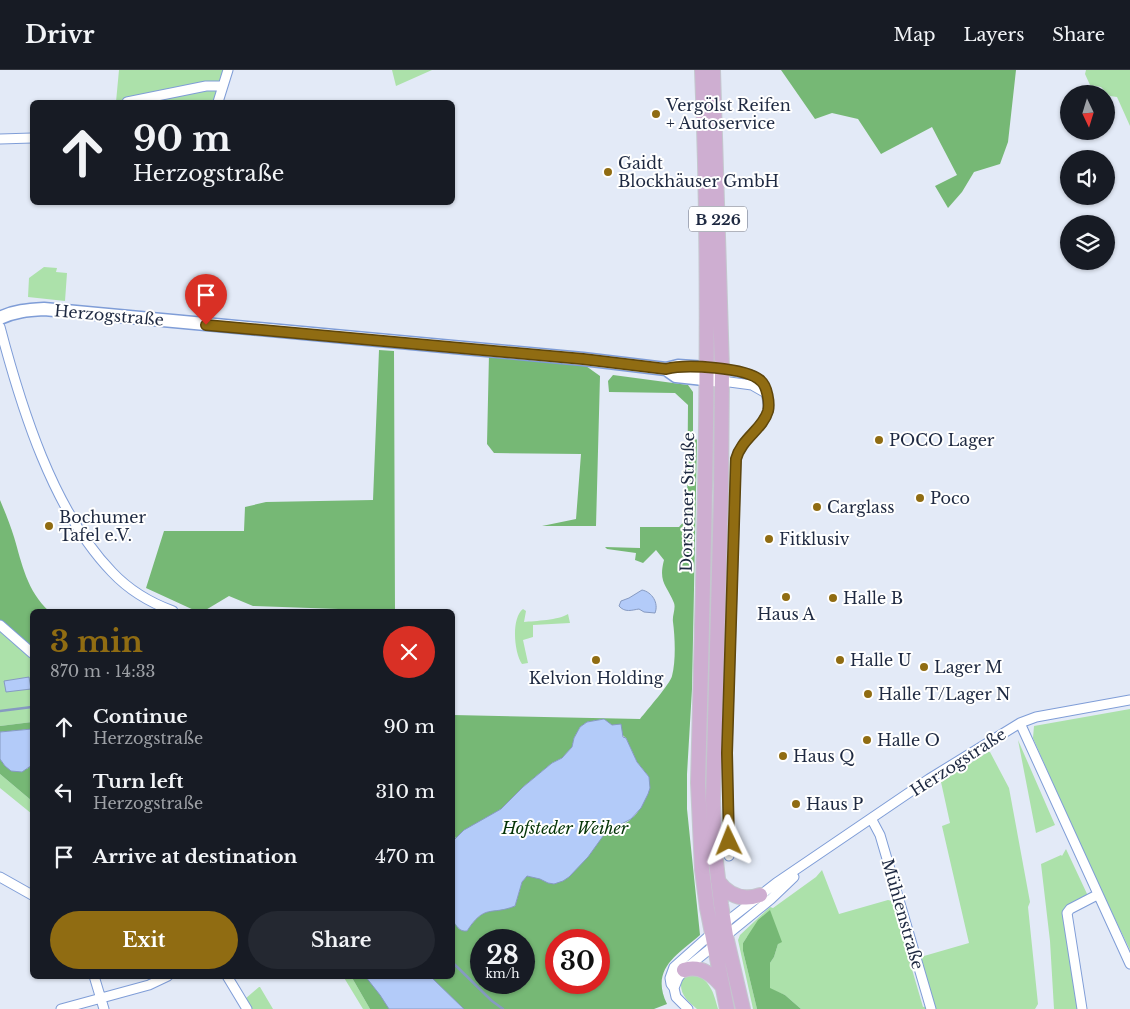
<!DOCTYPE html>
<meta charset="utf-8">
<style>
:root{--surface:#171b24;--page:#242831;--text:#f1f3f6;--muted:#9ea1a6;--line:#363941;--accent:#906c12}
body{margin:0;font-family:"Libre Baskerville",serif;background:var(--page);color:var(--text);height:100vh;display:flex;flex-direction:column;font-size:19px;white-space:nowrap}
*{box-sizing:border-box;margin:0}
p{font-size:16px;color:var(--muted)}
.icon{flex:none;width:28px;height:28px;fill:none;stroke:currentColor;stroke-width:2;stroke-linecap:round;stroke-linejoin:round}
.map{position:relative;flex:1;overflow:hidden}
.drawer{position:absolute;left:30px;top:539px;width:425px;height:370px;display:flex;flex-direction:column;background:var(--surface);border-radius:8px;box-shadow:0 1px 4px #0004}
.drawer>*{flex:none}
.hud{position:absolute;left:30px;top:30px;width:425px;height:105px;border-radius:8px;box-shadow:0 1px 4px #0004;background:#171b24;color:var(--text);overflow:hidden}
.needle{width:32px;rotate:176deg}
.controls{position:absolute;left:1060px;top:15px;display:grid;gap:10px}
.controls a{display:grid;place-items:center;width:55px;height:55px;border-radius:50%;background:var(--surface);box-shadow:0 1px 4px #0004;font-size:25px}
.speed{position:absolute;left:470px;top:859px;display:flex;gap:10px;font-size:25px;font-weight:700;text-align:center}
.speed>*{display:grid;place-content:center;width:65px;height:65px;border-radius:50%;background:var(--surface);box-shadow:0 1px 4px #0004;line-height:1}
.speed small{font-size:12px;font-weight:400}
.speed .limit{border:8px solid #d22;background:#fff;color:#111}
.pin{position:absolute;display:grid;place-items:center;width:42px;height:42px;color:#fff;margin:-51px -21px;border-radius:50% 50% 50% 0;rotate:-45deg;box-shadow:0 0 5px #0007}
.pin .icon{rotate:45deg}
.me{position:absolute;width:55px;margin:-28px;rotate:358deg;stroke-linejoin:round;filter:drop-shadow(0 0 4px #0008)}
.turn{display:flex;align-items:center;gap:18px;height:105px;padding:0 20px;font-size:22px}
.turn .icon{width:65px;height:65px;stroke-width:2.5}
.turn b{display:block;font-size:35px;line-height:42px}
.round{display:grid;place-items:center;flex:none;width:52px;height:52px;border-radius:26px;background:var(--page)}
.overview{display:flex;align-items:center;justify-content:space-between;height:85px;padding:0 20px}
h1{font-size:30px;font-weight:700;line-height:38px;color:var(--accent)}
.button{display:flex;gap:10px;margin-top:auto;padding:10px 20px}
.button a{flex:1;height:58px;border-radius:30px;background:var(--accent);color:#fff;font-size:20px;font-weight:700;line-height:58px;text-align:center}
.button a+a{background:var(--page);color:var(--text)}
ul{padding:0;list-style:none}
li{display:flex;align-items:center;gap:15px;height:65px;padding:0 20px}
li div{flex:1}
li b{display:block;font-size:19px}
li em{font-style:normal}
header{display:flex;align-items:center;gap:30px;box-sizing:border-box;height:70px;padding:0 25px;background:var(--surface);border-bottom:1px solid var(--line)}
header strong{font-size:24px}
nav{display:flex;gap:28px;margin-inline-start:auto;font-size:18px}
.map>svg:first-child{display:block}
</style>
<header>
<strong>Drivr</strong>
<nav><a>Map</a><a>Layers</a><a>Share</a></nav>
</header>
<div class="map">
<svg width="1130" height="939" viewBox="0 0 1130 939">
<rect width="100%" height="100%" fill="#e3eaf7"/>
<!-- green -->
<path fill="#ace1aa" d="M119,0H224L213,32H116Z
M392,0H432L396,16Z
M1086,0H1130V56L1117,27L1110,26L1101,17L1090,15L1085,4Z
M44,197L57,198L56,202L67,203L65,231L28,227L29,208Z
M523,539L526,541L524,552C535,551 559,550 568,544L570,553L533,555V567L523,570L528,593L522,594C514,583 511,548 523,539Z
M0,555L32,583V652L0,656Z
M1130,639V880L1086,789L1033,668L1034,656Z
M1018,670L1055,755L1036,763Z
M988,682H990L1009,718L1030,832L1028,837L1038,934L1035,939H936L921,890L924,886L969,873L942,756L950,753L941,712Z
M0,704L32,731V744L0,718Z
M1066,779L1088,826L1065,838L1063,842L1079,939H1054L1050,871L1041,794L1061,785L1062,786Z
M822,800L839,844L888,830L892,831L923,937L927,936L928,939H801L785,925L770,919V893L774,887L778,874L747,867L743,873V881L757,939H753L738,870L740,865L770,837L773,838L816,807Z
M695,902C711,914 713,920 718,939H697C688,931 680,925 681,912L687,905Z
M343,906H351L370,939H363Z
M259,917H260L273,939H252L245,929Z"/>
<!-- forest -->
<path fill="#76b875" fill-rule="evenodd" d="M781,0H1016L1008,72L1000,94L974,102L962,122L948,138L935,116L957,105L932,57L881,84L858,49L832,43L815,49Z
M379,280L394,281L395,541L253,536L229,526L204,541H196L146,518L164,461H244L245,437L266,432L373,430Z
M489,284L563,292L586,296L600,306L596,456H542L576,449L581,384L494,383L487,374Z
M613,305L688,315L693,322V366L697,370L692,619L687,704V739L700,865C677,885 650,899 667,934L654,939H370L351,906H452L453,850L459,859L467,861C482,838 490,841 515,836L522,812L527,806C549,810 575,804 589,785C595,777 600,767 608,761C612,757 617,757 622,755C641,746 648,726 649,707L637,692L626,668L604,649L587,652L580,657L574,668L572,677L562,688L552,693L523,717L501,739L455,768L453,772V645L640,649C647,640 670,614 672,606C676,591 675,567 673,552C672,546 676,538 674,533C667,515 658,513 664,490L656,480L643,493L635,490L636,483L607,479L605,477L640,478V457H679L687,448L688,335L675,323L609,322L608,311ZM481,870H524V912H481ZM556,870H599V912H556Z
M0,430C5,442 10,454 14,467C22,494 27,521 49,541H32V583L0,555Z
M32,652V659L0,662V656Z
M0,689L5,696L27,699L32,695V731L0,704Z
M770,840L782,872L778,874L774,887L770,893V918L785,925L801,939H757L743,881V873L758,850Z"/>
<!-- water -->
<path fill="#b3cbf9" stroke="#869ac2" d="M642,520C652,522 659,533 655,543L644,542L639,539C632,540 625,543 619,536L621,531L629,528Z
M29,607L31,619L6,622L4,611Z
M604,649L612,655L621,654L623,667L626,668L637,692L649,707L650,718L648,724L641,738L631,749L606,762L588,787L569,807L563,811L554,814L548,813L540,809L527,806L522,812L515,836C491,846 485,833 467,861C459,862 457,856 452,850V772L464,760L501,739L523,717L552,693L562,688L572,677L574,668L580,657L587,652Z
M32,659V695L22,702L11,701L5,696L0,689V662Z
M365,906H430L464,939H389L380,925Z"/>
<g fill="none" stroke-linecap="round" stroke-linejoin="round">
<!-- stream -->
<path stroke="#869ac2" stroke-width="2.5" d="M0,641L32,637
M452,892L492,931L503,939"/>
<defs>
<path id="street" d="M127,32L206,16H223
M218,32L228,0
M0,69L32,68
M0,257C21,337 53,441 112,502C128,519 151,533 173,541
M722,299C739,302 762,302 766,322C767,328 769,335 768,341C763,359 741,369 736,389L727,683L729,786
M722,311L752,315L766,323
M0,555L32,583
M1020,653L1130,894
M872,750L880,765L931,939
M0,807L32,825
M94,906L104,939
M227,906L247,939
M674,918L678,908L684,900L771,829L794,807
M61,939L149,915L168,906
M688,939L676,927L674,918L671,914L670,908L674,897L711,864L776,813L929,709L1020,653L1036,647L1130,630
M1082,939L1067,843L1070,839L1097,825"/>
<path id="secondary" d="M0,248C14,241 28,240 44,239L583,289L666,299L678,296L722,299
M666,299L676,306L722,311"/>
<path id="primary" d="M702,0C712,238 704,475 698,713L702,800L707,838L727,939
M713,0L722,299L721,426L713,730L715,783L721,834L726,866L743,939
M718,811C729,826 743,831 760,825
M684,900C700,895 712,904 722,916"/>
</defs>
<!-- street casing -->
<use href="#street" stroke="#7f9dd7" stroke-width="11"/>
<!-- secondary casing -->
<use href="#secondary" stroke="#7f9dd7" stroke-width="15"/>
<!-- primary casing -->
<use href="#primary" stroke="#c4c7ce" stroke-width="16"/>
<!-- street -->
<use href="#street" stroke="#fff" stroke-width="9"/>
<!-- secondary -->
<use href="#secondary" stroke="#fff" stroke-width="12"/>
<!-- primary -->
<use href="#primary" stroke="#ceaed1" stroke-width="14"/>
</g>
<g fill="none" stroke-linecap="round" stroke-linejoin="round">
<defs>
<path id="route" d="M206,255L583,289L666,299C685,294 747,297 761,311C767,316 770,333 768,341C763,359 741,369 736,389L727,683L729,771"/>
</defs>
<!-- route casing -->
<use href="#route" stroke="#5e460c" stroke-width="12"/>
<!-- route -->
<use href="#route" stroke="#906c12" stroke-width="9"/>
</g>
<!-- markers -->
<g fill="#906c12" stroke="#fff" stroke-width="2">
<circle cx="656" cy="44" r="5"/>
<circle cx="608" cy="102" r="5"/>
<circle cx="879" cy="370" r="5"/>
<circle cx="920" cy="428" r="5"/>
<circle cx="817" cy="437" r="5"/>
<circle cx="49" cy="456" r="5"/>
<circle cx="769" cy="469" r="5"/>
<circle cx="786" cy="527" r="5"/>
<circle cx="833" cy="528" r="5"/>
<circle cx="596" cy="590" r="5"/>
<circle cx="840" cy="590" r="5"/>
<circle cx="924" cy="597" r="5"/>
<circle cx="868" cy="624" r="5"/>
<circle cx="867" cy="670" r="5"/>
<circle cx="783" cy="686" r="5"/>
<circle cx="796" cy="734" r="5"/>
</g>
<g text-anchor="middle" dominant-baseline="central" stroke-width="4" stroke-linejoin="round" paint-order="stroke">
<!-- shield labels -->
<rect fill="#fff" stroke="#62697a" stroke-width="1" x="689" y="136.5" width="58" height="25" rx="4"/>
<g font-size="15" font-weight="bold" fill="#1e2941">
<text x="718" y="149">B 226</text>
</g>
<!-- poi labels -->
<g font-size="16" fill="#1e2941" stroke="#fff" text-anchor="start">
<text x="666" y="35">Vergölst Reifen<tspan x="666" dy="18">+ Autoservice</tspan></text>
<text x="618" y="93">Gaidt<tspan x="618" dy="18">Blockhäuser GmbH</tspan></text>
<text x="889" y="370">POCO Lager</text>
<text x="930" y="428">Poco</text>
<text x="827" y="437">Carglass</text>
<text x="59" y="447">Bochumer<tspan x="59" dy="18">Tafel e.V.</tspan></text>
<text x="779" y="469">Fitklusiv</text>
<text x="843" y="528">Halle B</text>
<text x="786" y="544" text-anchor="middle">Haus A</text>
<text x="850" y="590">Halle U</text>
<text x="934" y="597">Lager M</text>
<text x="596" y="608" text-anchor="middle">Kelvion Holding</text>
<text x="878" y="624">Halle T/Lager N</text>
<text x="877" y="670">Halle O</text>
<text x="793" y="686">Haus Q</text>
<text x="806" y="734">Haus P</text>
</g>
<!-- street labels -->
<g font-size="16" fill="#1e2941" stroke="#fff">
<text transform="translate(109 245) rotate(5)">Herzogstraße</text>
<text transform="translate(687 432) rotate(-89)">Dorstener Straße</text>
<text transform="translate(958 692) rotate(-33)">Herzogstraße</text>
<text transform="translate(903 844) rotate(74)">Mühlenstraße</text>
</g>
<!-- park labels -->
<g font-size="16" font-style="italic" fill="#043407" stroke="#fff">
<text x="565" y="758">Hofsteder Weiher</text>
</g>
</g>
</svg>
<div class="controls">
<a><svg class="needle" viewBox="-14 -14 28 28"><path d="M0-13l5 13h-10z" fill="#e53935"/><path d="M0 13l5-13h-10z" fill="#9ea1a6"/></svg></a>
<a><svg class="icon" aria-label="sound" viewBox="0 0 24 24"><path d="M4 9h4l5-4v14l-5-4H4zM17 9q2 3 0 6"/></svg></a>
<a><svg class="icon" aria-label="layers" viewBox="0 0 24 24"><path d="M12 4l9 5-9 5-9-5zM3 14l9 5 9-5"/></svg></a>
</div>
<div class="speed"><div>28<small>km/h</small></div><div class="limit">30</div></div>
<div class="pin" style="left:206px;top:255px;background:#d93025"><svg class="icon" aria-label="arrive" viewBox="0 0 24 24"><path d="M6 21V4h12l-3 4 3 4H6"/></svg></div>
<svg class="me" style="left:729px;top:771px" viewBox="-20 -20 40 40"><path d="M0-17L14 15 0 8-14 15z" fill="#906c12" stroke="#fff" stroke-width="4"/></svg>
<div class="hud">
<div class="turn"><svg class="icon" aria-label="ahead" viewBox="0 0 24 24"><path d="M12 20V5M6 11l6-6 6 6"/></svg><div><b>90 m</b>Herzogstraße</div></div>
</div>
<section class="drawer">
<div class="overview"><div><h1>3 min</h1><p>870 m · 14:33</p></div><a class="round" style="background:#d93025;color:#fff"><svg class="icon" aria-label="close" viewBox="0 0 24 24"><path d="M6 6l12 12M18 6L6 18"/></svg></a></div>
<ul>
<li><svg class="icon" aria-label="ahead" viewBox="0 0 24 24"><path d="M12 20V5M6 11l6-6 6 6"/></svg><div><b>Continue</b><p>Herzogstraße</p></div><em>90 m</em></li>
<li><svg class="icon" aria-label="left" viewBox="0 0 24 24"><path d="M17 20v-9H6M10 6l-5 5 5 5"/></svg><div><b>Turn left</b><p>Herzogstraße</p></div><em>310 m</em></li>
<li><svg class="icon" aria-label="arrive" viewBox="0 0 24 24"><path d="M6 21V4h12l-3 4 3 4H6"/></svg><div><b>Arrive at destination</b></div><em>470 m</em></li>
</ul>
<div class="button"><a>Exit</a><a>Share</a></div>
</section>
</div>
